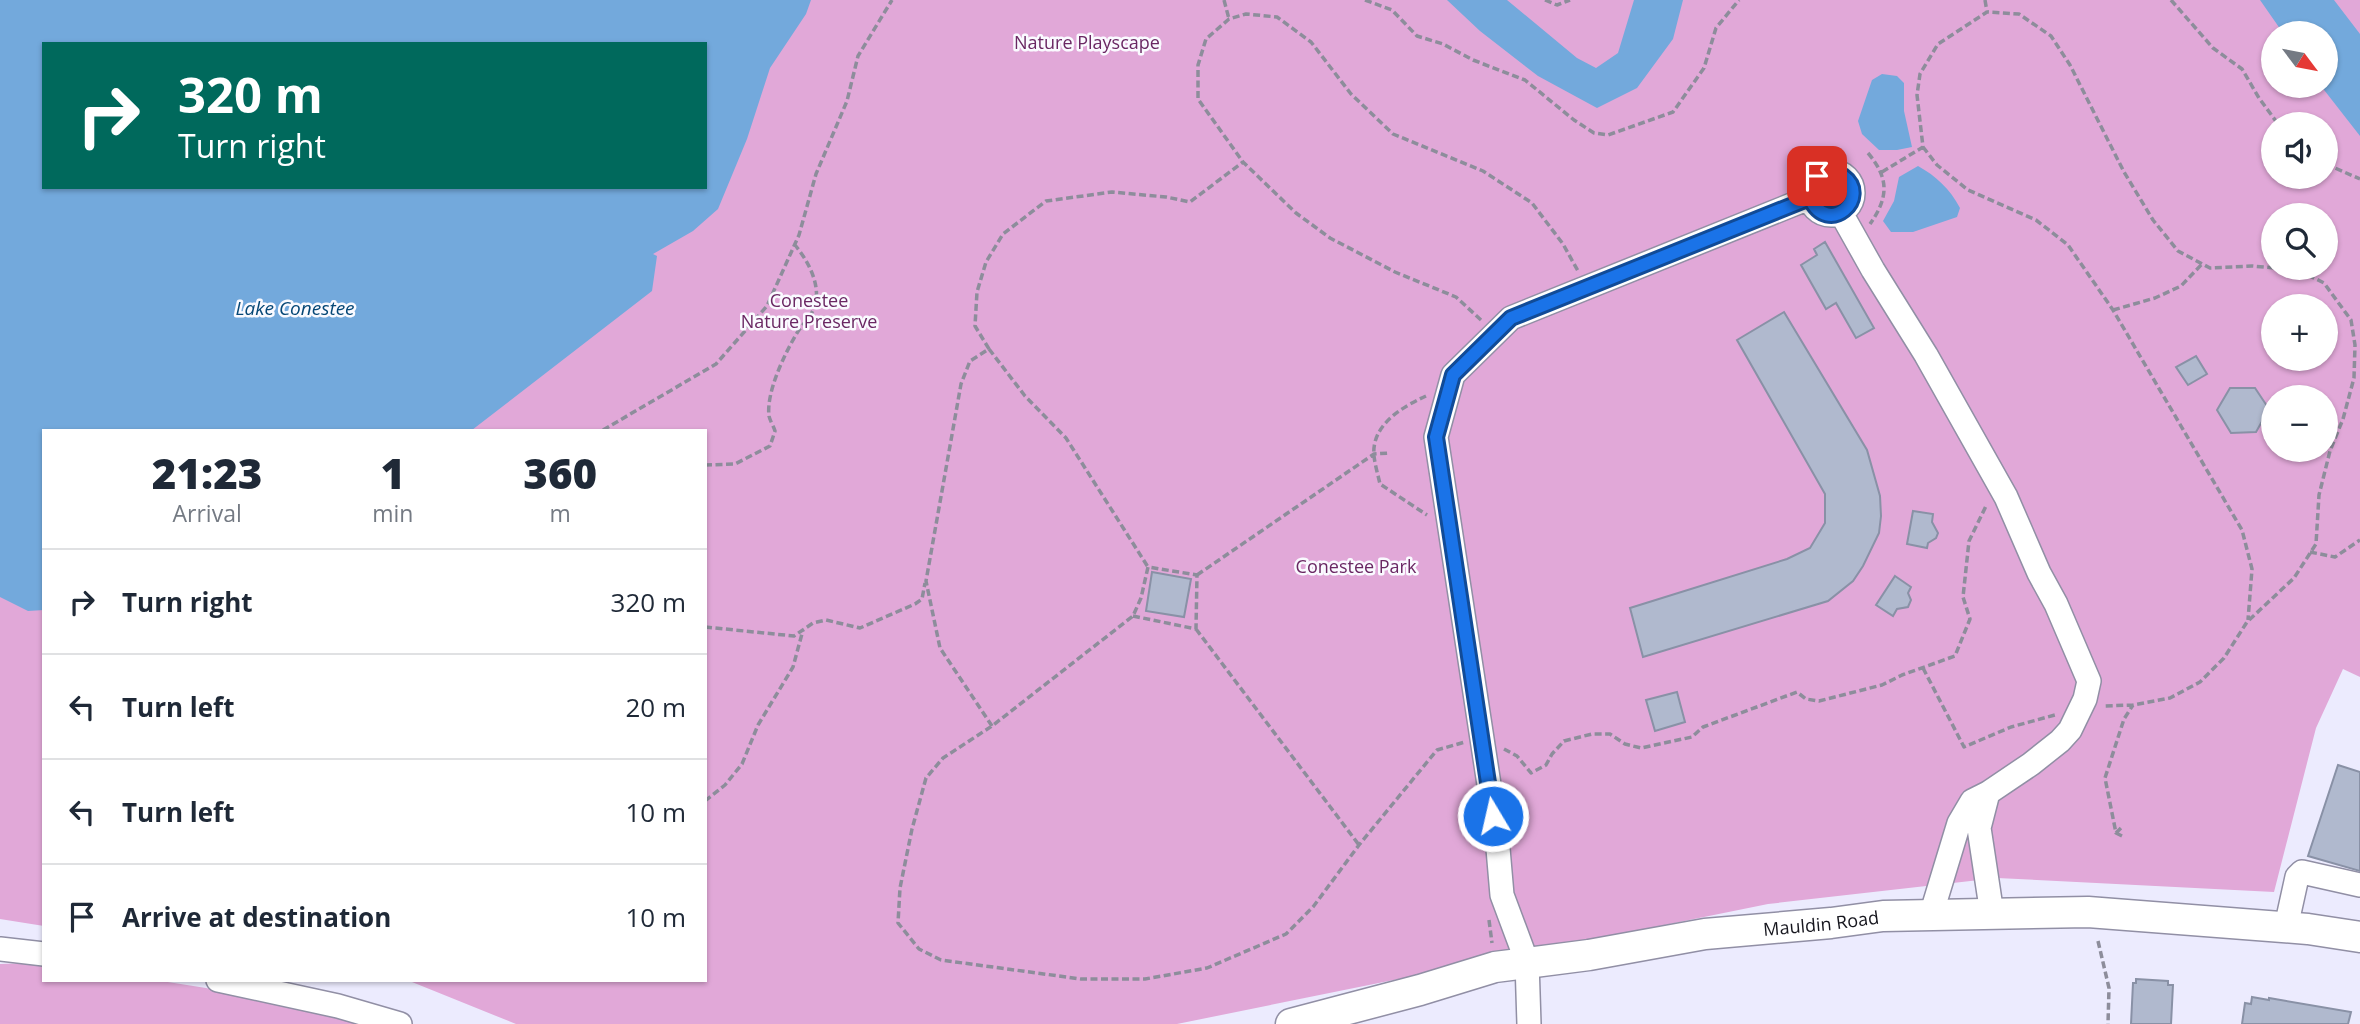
<!DOCTYPE html>
<meta charset="utf-8">
<style>
:root{--surface:#fff;--page:#f6f6f7;--text:#1f2937;--muted:#747a83;--line:#e0e1e3}
body{margin:0;font-family:"Open Sans",sans-serif;background:var(--page);color:var(--text);height:100vh;display:flex;flex-direction:column;font-size:26px;white-space:nowrap}
*{box-sizing:border-box;margin:0}
p{font-size:23px;color:var(--muted)}
.icon{flex:none;width:38px;height:38px;fill:none;stroke:currentColor;stroke-width:2;stroke-linecap:round;stroke-linejoin:round}
.map{position:relative;flex:1;overflow:hidden}
.drawer{position:absolute;left:42px;top:429px;width:665px;height:553px;display:flex;flex-direction:column;background:var(--surface);border-radius:0px;box-shadow:0 2px 5px #0004}
.drawer>*{flex:none}
.top-card{position:absolute;left:42px;top:42px;width:665px;height:147px;border-radius:0px;box-shadow:0 2px 5px #0004;background:#00695c;color:#fff;overflow:hidden}
.needle{width:46px;rotate:122deg}
.fabs{position:absolute;left:2261px;top:21px;display:grid;gap:14px}
.fabs a{display:grid;place-items:center;width:77px;height:77px;border-radius:50%;background:var(--surface);box-shadow:0 2px 5px #0004;font-size:35px}
.pin{position:absolute;display:grid;place-items:center;width:60px;height:60px;color:#fff;margin:-30px;border-radius:14px;box-shadow:0 4px 10px #0006}
.me{position:absolute;width:77px;margin:-38px;rotate:351deg;stroke-linejoin:round;filter:drop-shadow(0 0 5px #0008)}
.turn{display:flex;align-items:center;gap:24px;height:147px;padding:0 21px;font-size:32px}
.turn .icon{width:91px;height:91px;stroke-width:2.5}
.turn b{display:block;font-size:49px;line-height:60px}
.eta{display:flex;justify-content:space-evenly;align-items:center;height:119px;text-align:center}
.eta b{font-size:42px;font-weight:800;line-height:49px}
ul{padding:0;list-style:none}
li{display:flex;align-items:center;gap:21px;height:105px;padding:0 21px;border-top:2px solid var(--line)}
li div{flex:1}
li b{display:block;font-size:26px}
li em{font-style:normal}
.map>svg:first-child{display:block}
</style>
<div class="map">
<svg width="2360" height="1024" viewBox="0 0 2360 1024">
<rect width="100%" height="100%" fill="#ecebfe"/>
<!-- green -->
<path fill="#e1a8d8" fill-rule="evenodd" d="M0,0H2360V677L2343,669L2316,728L2274,892L1997,878L1768,904L1177,1024H516L407,980H705V430H44V926L0,919ZM2273,33H2326V86H2273ZM44,44H705V187H44ZM2273,124H2326V177H2273ZM2273,215H2326V268H2273ZM2273,306H2326V359H2273ZM2273,397H2326V450H2273Z
M29,963L44,965V980H155L206,988L361,1024H0V964Z"/>
<!-- water -->
<path fill="#73a9dc" fill-rule="evenodd" d="M0,0H811L806,14L770,68L747,139L718,209L693,231L653,254L657,256L652,291L472,430H44V610L28,611L0,597ZM44,44H705V187H44Z
M1447,0H1507L1577,58L1596,68L1618,53L1634,0H1683L1673,39L1637,88L1597,108L1538,76L1480,31Z
M2260,0H2334L2360,34V136L2321,86H2326V33H2283Z
M1882,74L1897,76L1904,83V111L1912,147L1897,150H1879L1862,134L1858,121L1872,80Z
M1918,166C1936,176 1950,189 1960,208L1957,217L1913,232H1891L1883,221L1894,201L1899,177Z"/>
<!-- building -->
<path fill="#b0b9ce" stroke="#8991a6" stroke-width="2" d="M1825,242L1874,328L1856,338L1836,303L1826,309L1801,265L1817,255L1814,249Z
M1784,312L1867,450L1880,496L1881,516L1879,533L1863,566L1853,581L1828,601L1643,657L1630,608L1787,559L1810,548L1825,523V494L1737,340Z
M2196,356L2207,374L2188,385L2176,367Z
M2230,388H2255L2269,409L2256,432L2231,433L2217,410Z
M1913,511L1933,514L1932,522L1938,533L1936,538L1928,543L1927,548L1907,544Z
M1152,572L1191,579L1184,617L1146,611Z
M1895,576L1911,587L1908,593L1911,600L1908,607L1897,609L1893,616L1876,605Z
M1677,692L1685,722L1655,731L1646,700Z
M2338,765L2360,772V871L2308,856Z
M2136,979L2168,981V985H2173L2171,1024H2131L2133,983H2136Z
M2252,997L2269,1000V998L2351,1012L2348,1024H2242L2245,1003L2251,1004Z"/>
<g fill="none" stroke-linecap="round" stroke-linejoin="round">
<defs>
<path id="minor" d="M1809 193a22 22 0 1 1 44 0a22 22 0 1 1-44 0Z
M1841,213L1873,270L1926,355L2006,497L2039,573L2056,604L2089,681L2085,699L2070,730L2060,741L2031,764L1988,793L1972,801L1959,823L1931,915
M1988,793L1979,828L1992,914
M2286,927L2297,877L2302,872L2360,885
M0,949L44,954
M218,980L338,1006L400,1024
M1529,1024L1527,962L1502,895L1497,837L1436,437L1453,375L1511,318L1809,198"/>
<g id="major">
<path id="s1" d="M1291,1024L1420,990L1495,967L1589,955L1705,934L1831,923L1883,916L2088,912L2308,929L2360,937"/>
</g>
</defs>
<!-- minor casing -->
<use href="#minor" stroke="#918fa5" stroke-width="26"/>
<!-- major casing -->
<use href="#major" stroke="#918fa5" stroke-width="33"/>
<!-- path -->
<path stroke="#8d8d9b" stroke-width="3.5" stroke-dasharray="7 3.5" stroke-linecap="butt" d="M1224,0L1229,19
M1365,0L1392,10L1417,36L1443,44L1473,60L1525,80L1574,120L1594,133L1608,135L1673,112L1704,68L1716,28L1739,0
M1545,0L1557,5L1570,0
M1985,0L1987,12
M2171,0L2213,48L2242,69L2259,98L2278,124
M1923,147L1937,165L1968,190L2036,220L2068,245L2113,310L2242,530L2252,569L2248,620
M1868,153C1889,178 1889,197 1870,224
M2326,164L2360,179
M1882,172L1923,147L1917,95L1920,74L1938,44L1987,12L2019,14L2051,36L2070,65L2124,172L2153,220L2178,251L2210,268L2252,266L2298,270L2324,283L2351,320L2355,345L2354,378L2343,419L2330,451L2319,495L2316,544L2294,578L2247,622L2224,658L2200,682L2170,698L2133,705L2103,706
M2113,310L2155,298L2181,286L2202,264
M1481,320L1456,297L1395,272L1330,238L1296,213L1243,162L1198,99V65L1206,39L1229,19L1246,14L1277,17L1311,42L1351,94L1393,134L1483,171L1532,203L1563,244L1578,271
M989,349L1025,396L1066,438L1148,567
M1426,396C1402,407 1371,425 1374,456C1375,465 1378,475 1380,484L1427,515
M603,430L716,364L767,306L799,235L816,174L847,101L858,56L892,0
M705,465L735,464L770,446L775,431C774,427 770,421 769,416C766,392 785,353 797,333C802,325 812,315 815,306C821,284 808,261 795,245
M2310,552L2335,557L2360,540
M1197,575L1374,454L1389,453
M1133,616L1196,629L1197,575L1148,567L1141,598L1133,616L992,726L943,758L926,778L912,829L900,888L898,923L919,949L941,960L1081,979H1145L1207,968L1286,934L1313,907L1359,845L1437,750L1465,742
M705,627L794,636L813,623L826,620L860,628L915,604L922,599L925,583
M1196,629L1359,845
M1923,668L1964,747L2011,727L2055,715
M992,726L940,648L926,581L961,384L970,361L989,349L975,326L977,292L986,262L1003,234L1046,201L1112,192L1166,197L1190,202L1243,162
M1504,749L1517,756L1531,773L1546,765L1552,754L1564,741L1592,734H1610L1625,744L1641,748L1692,737L1703,727L1797,692L1806,699L1819,701L1882,685L1902,675L1955,656L1970,619L1963,597L1969,541L1987,504
M705,801L725,785L742,764L758,725L793,667L803,630
M2116,833L2122,827
M2122,836L2116,833L2105,778L2124,719L2133,705
M1489,920L1492,943
M2098,941L2109,988L2108,1024"/>
<!-- minor -->
<use href="#minor" stroke="#fff" stroke-width="23"/>
<!-- major -->
<use href="#major" stroke="#fff" stroke-width="30"/>
</g>
<g fill="none" stroke-linecap="round" stroke-linejoin="round">
<defs>
<path id="route" d="M1493,816L1436,437L1453,375L1511,318L1810,198C1828,238 1872,197 1843,176C1834,169 1826,172 1817,176"/>
</defs>
<!-- route casing -->
<use href="#route" stroke="#114b97" stroke-width="18"/>
<!-- route -->
<use href="#route" stroke="#1a73e8" stroke-width="12"/>
</g>
<g text-anchor="middle" dominant-baseline="central" stroke-width="5" stroke-linejoin="round" paint-order="stroke">
<!-- park labels -->
<g font-size="18" fill="#6a2763" stroke="#fafaff">
<text x="1087" y="42">Nature Playscape</text>
<text x="809" y="300">Conestee<tspan x="809" dy="21">Nature Preserve</tspan></text>
<text x="1356" y="566">Conestee Park</text>
</g>
<!-- street labels -->
<g font-size="18" fill="#15151d" stroke="#fafaff">
<text stroke="none"><textPath href="#s1" startOffset="541">Mauldin Road</textPath></text>
</g>
<!-- water labels -->
<g font-size="19" font-style="italic" fill="#054776" stroke="#fafaff">
<text x="295" y="308">Lake Conestee</text>
</g>
</g>
</svg>
<div class="fabs">
<a><svg class="needle" viewBox="-14 -14 28 28"><path d="M0-13l5 13h-10z" fill="#e53935"/><path d="M0 13l5-13h-10z" fill="#747a83"/></svg></a>
<a><svg class="icon" aria-label="sound" viewBox="0 0 24 24"><path d="M4 9h4l5-4v14l-5-4H4zM17 9q2 3 0 6"/></svg></a>
<a><svg class="icon" aria-label="search" viewBox="0 0 24 24"><circle cx="10" cy="10" r="6"/><path d="M15 15l6 6"/></svg></a>
<a>+</a>
<a>−</a>
</div>
<div class="pin" style="left:1817px;top:176px;background:#d93025"><svg class="icon" aria-label="arrive" viewBox="0 0 24 24"><path d="M6 21V4h12l-3 4 3 4H6"/></svg></div>
<svg class="me" style="left:1493px;top:816px" viewBox="-20 -20 40 40"><circle r="17" fill="#1a73e8" stroke="#fff" stroke-width="3"/><path d="M0-11L8 9 0 5-8 9z" fill="#fff"/></svg>
<div class="top-card">
<div class="turn"><svg class="icon" aria-label="right" viewBox="0 0 24 24"><path d="M7 20v-9h11M14 6l5 5-5 5"/></svg><div><b>320 m</b>Turn right</div></div>
</div>
<section class="drawer">
<div class="eta">
<div><b>21:23</b><p>Arrival</p></div>
<div><b>1</b><p>min</p></div>
<div><b>360</b><p>m</p></div>
</div>
<ul>
<li><svg class="icon" aria-label="right" viewBox="0 0 24 24"><path d="M7 20v-9h11M14 6l5 5-5 5"/></svg><div><b>Turn right</b></div><em>320 m</em></li>
<li><svg class="icon" aria-label="left" viewBox="0 0 24 24"><path d="M17 20v-9H6M10 6l-5 5 5 5"/></svg><div><b>Turn left</b></div><em>20 m</em></li>
<li><svg class="icon" aria-label="left" viewBox="0 0 24 24"><path d="M17 20v-9H6M10 6l-5 5 5 5"/></svg><div><b>Turn left</b></div><em>10 m</em></li>
<li><svg class="icon" aria-label="arrive" viewBox="0 0 24 24"><path d="M6 21V4h12l-3 4 3 4H6"/></svg><div><b>Arrive at destination</b></div><em>10 m</em></li>
</ul>
</section>
</div>
